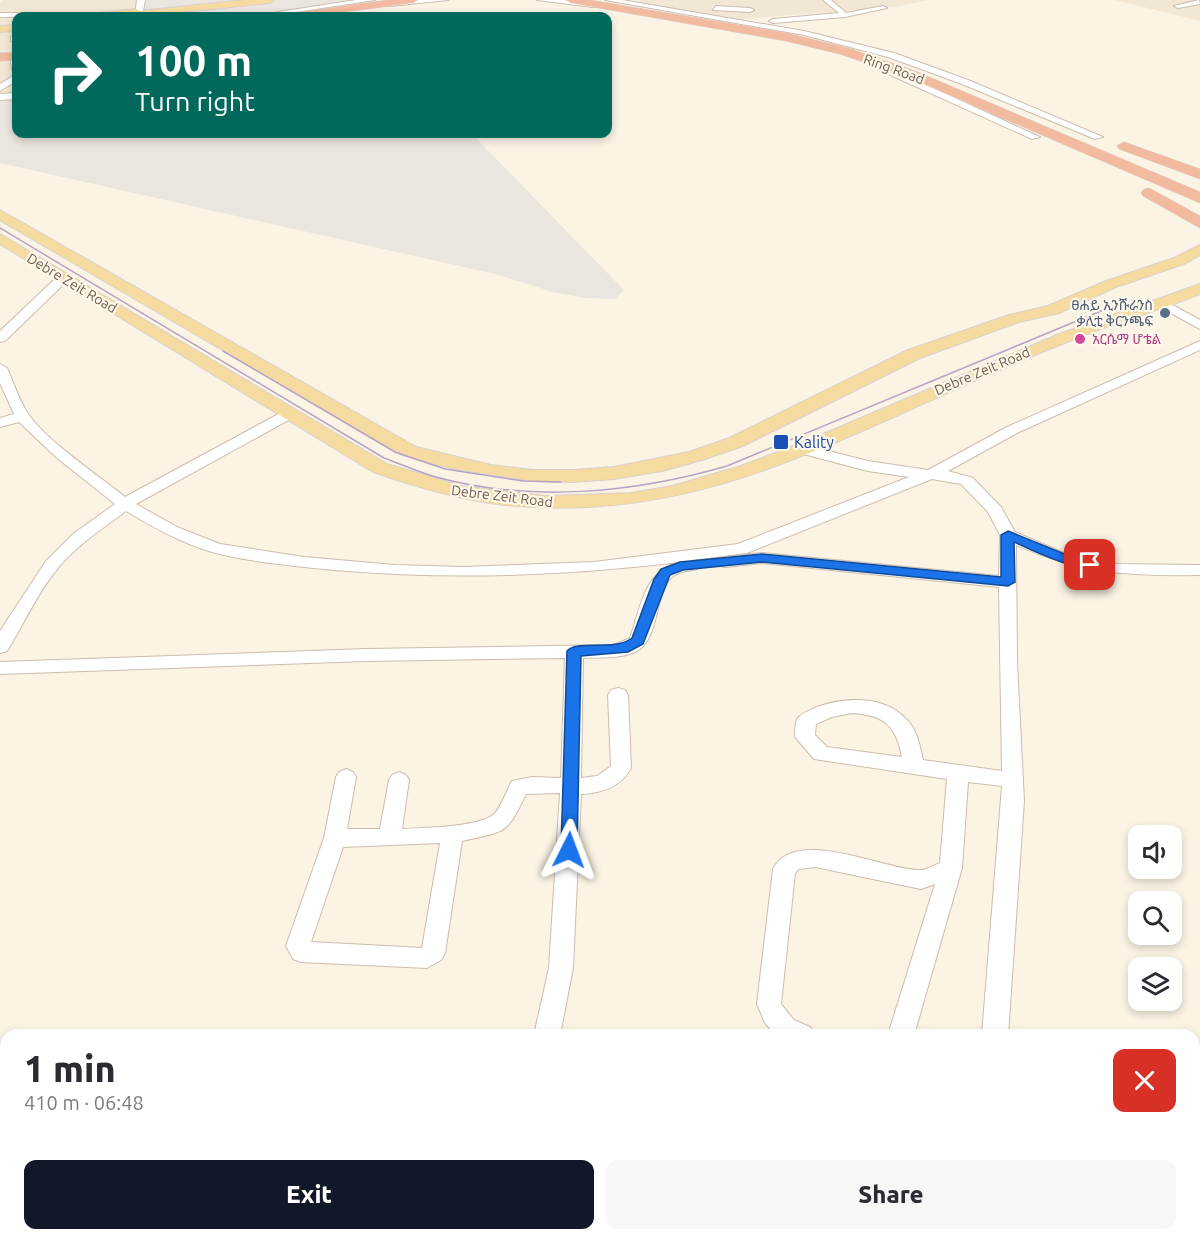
<!DOCTYPE html>
<meta charset="utf-8">
<style>
:root{--surface:#fff;--page:#f7f7f7;--text:#2b2b33;--muted:#7c7c81;--accent:#111827}
body{margin:0;font-family:Ubuntu,"Noto Sans Ethiopic",sans-serif;background:var(--page);color:var(--text);height:100vh;display:flex;flex-direction:column;font-size:22px;white-space:nowrap}
*{box-sizing:border-box;margin:0}
p{font-size:20px;color:var(--muted)}
.icon{flex:none;width:33px;height:33px;fill:none;stroke:currentColor;stroke-width:2;stroke-linecap:round;stroke-linejoin:round}
.map{position:relative;flex:1;overflow:hidden}
.panel{position:absolute;left:0px;top:1029px;width:1200px;height:212px;display:flex;flex-direction:column;background:var(--surface);border-radius:18px 18px 0 0;box-shadow:0 3px 9px #0003}
.panel>*{flex:none}
.banner{position:absolute;left:12px;top:12px;width:600px;height:126px;border-radius:12px;box-shadow:0 3px 9px #0003;background:#00695c;color:#fff;overflow:hidden}
.buttons{position:absolute;left:1128px;top:825px;display:grid;gap:12px}
.buttons a{display:grid;place-items:center;width:54px;height:54px;border-radius:12px;background:var(--surface);box-shadow:0 3px 9px #0003;font-size:30px}
.pin{position:absolute;display:grid;place-items:center;width:51px;height:51px;color:#fff;margin:-26px;border-radius:12px;box-shadow:0 3px 9px #0006}
.me{position:absolute;width:66px;margin:-33px;rotate:3deg;stroke-linejoin:round;filter:drop-shadow(0 0 4px #0008)}
.turn{display:flex;align-items:center;gap:21px;height:126px;padding:0 24px;font-size:27px}
.turn .icon{width:78px;height:78px;stroke-width:2.5}
.turn b{display:block;font-size:42px;line-height:51px}
.round{display:grid;place-items:center;flex:none;width:63px;height:63px;border-radius:12px;background:var(--page)}
.headline{display:flex;align-items:center;justify-content:space-between;height:102px;padding:0 24px}
h1{font-size:36px;font-weight:800;line-height:45px}
.cta{display:flex;gap:12px;margin-top:auto;padding:12px 24px}
.cta a{flex:1;height:69px;border-radius:12px;background:var(--accent);color:#fff;font-size:24px;font-weight:800;line-height:69px;text-align:center}
.cta a+a{background:var(--page);color:var(--text)}
.map>svg:first-child{display:block}
</style>
<div class="map">
<svg width="1200" height="1240" viewBox="0 0 1200 1240">
<rect width="100%" height="100%" fill="#fbf4e5"/>
<!-- residential -->
<path fill="#f2e6d4" d="M4,0H140L137,16H16V49L0,51V3Z
M637,0H928L895,7L731,20L650,5Z
M1115,0H1200V21Z
M16,59V97L0,98V61Z"/>
<!-- industrial -->
<path fill="#ebe5df" d="M146,0H351L250,16H142V1Z
M16,97V134H472L624,290L615,299L585,298L553,292L495,274L0,163V98Z"/>
<g fill="none" stroke-linecap="round" stroke-linejoin="round">
<defs>
<path id="minor" d="M137,0H145L142,16H135Z
M356,0H375L269,16H253Z
M415,0H448L390,6L386,4Z
M537,0H563L597,5L593,7Z
M605,0H622L804,31L894,53L968,80L1103,137L1095,139L962,84L888,57L804,35Z
M823,0H831L846,13L883,6L887,8L845,17L773,23L769,21L773,19L839,13Z
M1199,0L1200,4L1178,8L1174,6Z
M716,6L750,8L754,10L750,12L713,10Z
M0,13L96,14L100,16L0,17Z
M16,36V41H11V37Z
M15,59H16V73L12,70L11,61Z
M875,64H881L1040,137L1032,139L875,68Z
M13,76H16V81L0,91V84Z
M16,93V99L0,100V94Z
M63,274L67,275V281L5,341L0,342V331L59,275Z
M1162,299L1200,320V329L1158,306L1156,303L1158,300Z
M1200,341V350L1017,433L948,471L973,478L1001,507L1015,532L1064,553L1090,560L1117,564L1200,565V575C1129,576 1082,574 1016,545L1017,662L1024,801L1008,1035H982L1002,786L968,782L962,868L914,1035H888L935,884L921,889L815,867L799,869L795,873L781,1004L794,1020L810,1027L814,1035H776L765,1023L757,1004L773,869C795,826 882,869 918,870C925,871 934,865 940,863L947,779L814,759L795,737C795,731 795,724 797,719C801,713 811,710 817,707C845,697 883,695 905,718C917,728 920,746 923,760L1002,771L999,587L762,563L725,567L719,566L717,562L719,558L725,557L762,553L999,576L1000,535L988,512L961,484L932,479L747,553L692,560L700,565L697,569C688,571 678,571 671,578C654,594 660,641 635,652C619,659 599,657 583,658L581,778L597,776L611,766L608,695L611,690L618,688L625,690L628,695L631,768C621,787 602,793 581,794L573,968L560,1035H534L549,968L560,793L526,794C506,835 507,831 462,841L445,953L441,960L427,968L301,962L293,959L286,946L324,838L336,777L339,772L346,769L353,772L356,777L347,829H380L389,780L392,775L399,772L406,775L409,780L402,829C421,828 482,827 494,814C502,806 506,791 512,781L532,777L561,778L565,658L366,661L0,674V662L366,649L614,645L630,638C641,607 644,570 680,562C562,576 453,580 334,570C296,566 248,562 212,552C181,543 153,527 126,511C102,529 77,545 58,568C37,593 24,624 7,651L0,653V631L46,561L73,534L115,504L57,458L19,422L0,427V418L14,414L0,383V364L7,368C14,383 19,401 29,415C48,442 98,475 125,497L284,411H294L296,414L294,417L136,504L177,527L220,544L304,557L395,565L464,567L594,562L738,544L909,477L868,471L796,452L793,449L796,446L801,444L868,461L928,470L1007,427ZM852,713C885,715 896,726 902,757L827,747L815,735L816,724L832,717ZM440,843L422,948L311,942L343,847Z
M0,1100L6,1103V1132L0,1129Z
M1194,1118L1200,1119V1145L1194,1144Z
M211,1234H249L247,1240H209Z
M967,1234H995L996,1240H968Z"/>
<path id="major" d="M245,0H274L270,3L142,16H94L99,13L136,9L140,11Z
M16,25V31L0,32V26Z
M0,210L416,447L491,465L532,470H573L614,467L689,452L729,438L908,350L1009,315L1048,306L1106,281L1174,258L1200,245V255L1184,264L1116,287L1059,313L1019,322L920,358L743,446L702,460L662,471L614,479L573,482L532,481L450,468L402,455L0,220Z
M0,234L387,464L461,486L546,496L631,493L672,486L741,466L809,440L1059,334L1200,284V294C1169,307 1137,316 1106,327C1066,342 1027,358 988,375C826,445 689,524 505,505C460,500 416,487 373,472L0,244Z"/>
<path id="highway" d="M389,0H418L413,3L313,16H286L292,13Z
M566,0H590L786,33L848,48L915,71L1200,192V203L907,77L840,54L786,41L571,3Z
M16,52V60L0,61V53Z
M1124,142L1200,169V179L1119,149L1117,146Z
M1149,188L1200,216V228L1143,196L1141,193L1143,190Z"/>
</defs>
<!-- minor casing -->
<use href="#minor" stroke="#ccbcac" stroke-width="2"/>
<!-- major casing -->
<use href="#major" stroke="#d8d1cd" stroke-width="2"/>
<!-- highway casing -->
<use href="#highway" stroke="#d8d1cd" stroke-width="1"/>
<!-- minor -->
<use href="#minor" fill="#fff" fill-rule="evenodd"/>
<!-- major -->
<use href="#major" fill="#f6dba1" fill-rule="evenodd"/>
<!-- highway -->
<use href="#highway" fill="#f2ba9f" fill-rule="evenodd"/>
<!-- tram -->
<path stroke="#b7a4c4" stroke-width="1.5" d="M0,228L384,458C401,464 418,472 436,477C530,503 634,493 727,466L1108,308
M223,351L395,452L445,469L523,481L561,482"/>
</g>
<!-- route -->
<path fill="#1a73e8" stroke="#114b97" stroke-width="1.5" d="M1008,531L1062,553L1094,563L1096,565L1094,568C1077,572 1031,550 1014,542L1015,582L1008,586L762,562L683,570L670,575L643,644L628,652L581,656L577,850L575,854L569,856L563,854L561,850L567,651C577,639 614,652 632,638L654,579L661,569L680,562L762,554L1001,577V535Z"/>
<!-- markers -->
<circle fill="#5c6f8a" stroke="#fef8eb" stroke-width="2" cx="1165" cy="313" r="6"/>
<circle fill="#d1479c" stroke="#fef8eb" stroke-width="2" cx="1080" cy="339" r="6"/>
<rect fill="#1a4fb4" stroke="#fef8eb" stroke-width="2" x="773" y="434" width="16" height="16" rx="3"/>
<g text-anchor="middle" dominant-baseline="central" stroke-width="4.5" stroke-linejoin="round" paint-order="stroke">
<!-- far-street labels -->
<g font-size="14" fill="#725c4b" stroke="#fef8eb">
<text transform="translate(894 69) rotate(20)">Ring Road</text>
<text transform="translate(72 283) rotate(31)">Debre Zeit Road</text>
<text transform="translate(982 371) rotate(-23)">Debre Zeit Road</text>
<text transform="translate(502 496) rotate(7)">Debre Zeit Road</text>
</g>
<!-- far-service labels -->
<g font-size="14" fill="#4e5e75" stroke="#fef8eb" text-anchor="end">
<text x="1153" y="305">ፀሐይ ኢንሹራንስ<tspan x="1153" dy="16">ቃሊቲ ቅርንጫፍ</tspan></text>
</g>
<!-- far-hotel labels -->
<g font-size="14" fill="#b23c85" stroke="#fef8eb" text-anchor="start">
<text x="1092" y="339">አርሴማ ሆቴል</text>
</g>
<!-- transit labels -->
<g font-size="16" fill="#164399" stroke="#fef8eb" text-anchor="start">
<text x="794" y="442">Kality</text>
</g>
</g>
</svg>
<div class="buttons">
<a><svg class="icon" aria-label="sound" viewBox="0 0 24 24"><path d="M4 9h4l5-4v14l-5-4H4zM17 9q2 3 0 6"/></svg></a>
<a><svg class="icon" aria-label="search" viewBox="0 0 24 24"><circle cx="10" cy="10" r="6"/><path d="M15 15l6 6"/></svg></a>
<a><svg class="icon" aria-label="layers" viewBox="0 0 24 24"><path d="M12 4l9 5-9 5-9-5zM3 14l9 5 9-5"/></svg></a>
</div>
<div class="pin" style="left:1090px;top:565px;background:#d93025"><svg class="icon" aria-label="arrive" viewBox="0 0 24 24"><path d="M6 21V4h12l-3 4 3 4H6"/></svg></div>
<svg class="me" style="left:569px;top:850px" viewBox="-20 -20 40 40"><path d="M0-17L14 15 0 8-14 15z" fill="#1a73e8" stroke="#fff" stroke-width="4"/></svg>
<div class="banner">
<div class="turn"><svg class="icon" aria-label="right" viewBox="0 0 24 24"><path d="M7 20v-9h11M14 6l5 5-5 5"/></svg><div><b>100 m</b>Turn right</div></div>
</div>
<section class="panel">
<div class="headline"><div><h1>1 min</h1><p>410 m · 06:48</p></div><a class="round" style="background:#d93025;color:#fff"><svg class="icon" aria-label="close" viewBox="0 0 24 24"><path d="M6 6l12 12M18 6L6 18"/></svg></a></div>
<div class="cta"><a>Exit</a><a>Share</a></div>
</section>
</div>
